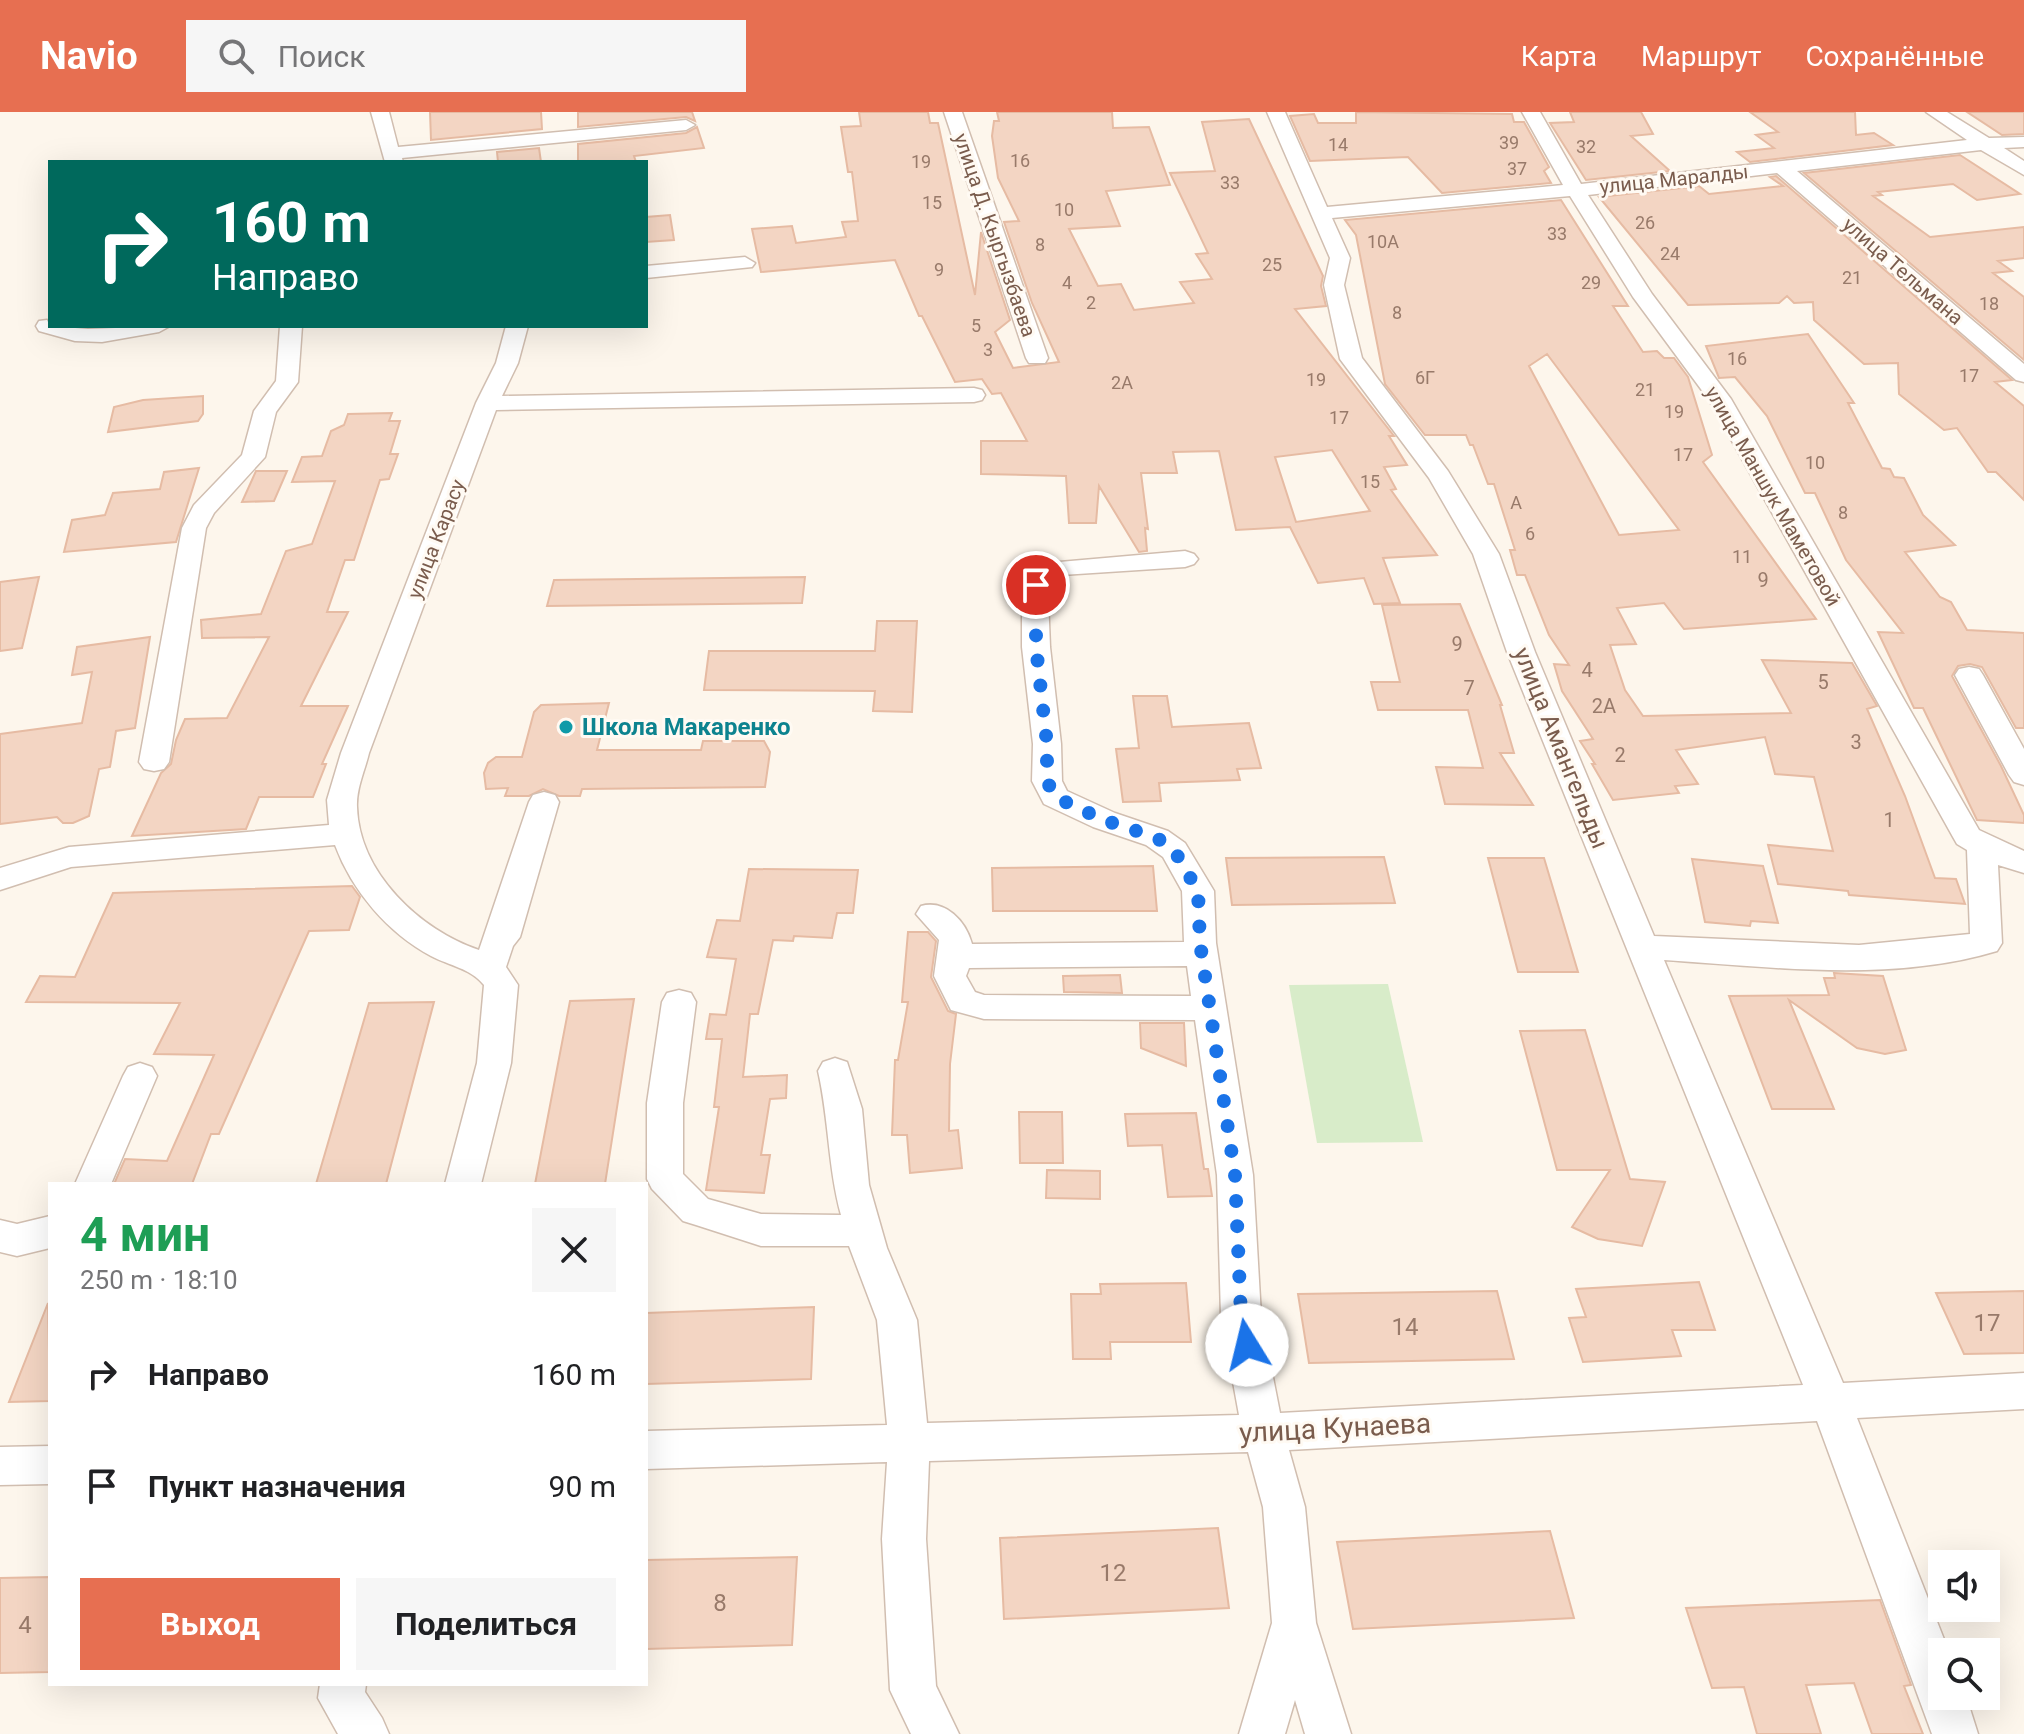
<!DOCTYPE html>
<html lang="ru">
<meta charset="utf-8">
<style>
:root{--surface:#fff;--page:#f6f6f6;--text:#202124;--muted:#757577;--accent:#e76f51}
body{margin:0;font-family:Roboto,sans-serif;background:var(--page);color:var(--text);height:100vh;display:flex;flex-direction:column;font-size:30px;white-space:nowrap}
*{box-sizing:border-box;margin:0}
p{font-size:26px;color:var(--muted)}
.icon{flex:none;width:44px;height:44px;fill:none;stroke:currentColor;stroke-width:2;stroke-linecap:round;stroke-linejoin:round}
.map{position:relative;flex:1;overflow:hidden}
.panel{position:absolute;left:48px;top:1070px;width:600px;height:504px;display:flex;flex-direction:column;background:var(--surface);border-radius:0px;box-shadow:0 8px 32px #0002}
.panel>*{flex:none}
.guide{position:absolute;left:48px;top:48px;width:600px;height:168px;border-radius:0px;box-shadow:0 8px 32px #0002;background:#00695c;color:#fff;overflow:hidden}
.fabs{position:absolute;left:1928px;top:1438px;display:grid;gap:16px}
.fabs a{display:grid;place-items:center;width:72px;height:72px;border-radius:0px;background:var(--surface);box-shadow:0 8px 32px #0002;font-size:40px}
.pin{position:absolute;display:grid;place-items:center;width:68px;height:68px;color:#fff;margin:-34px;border:4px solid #fff;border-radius:50%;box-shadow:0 2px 8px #0007}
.me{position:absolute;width:88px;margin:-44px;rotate:351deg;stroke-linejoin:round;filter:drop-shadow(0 0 6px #0008)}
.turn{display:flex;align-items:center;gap:28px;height:168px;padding:0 32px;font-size:36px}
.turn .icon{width:104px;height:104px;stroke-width:2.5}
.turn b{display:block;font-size:56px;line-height:68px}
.round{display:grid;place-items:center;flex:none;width:84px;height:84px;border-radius:0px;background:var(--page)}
.headline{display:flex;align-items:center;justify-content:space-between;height:136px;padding:0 32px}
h1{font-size:48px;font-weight:700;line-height:60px;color:#1e9e55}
.cta{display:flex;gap:16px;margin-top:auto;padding:16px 32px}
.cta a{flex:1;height:92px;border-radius:0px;background:var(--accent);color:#fff;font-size:32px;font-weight:700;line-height:92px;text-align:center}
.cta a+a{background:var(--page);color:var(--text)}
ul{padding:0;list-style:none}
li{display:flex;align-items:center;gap:24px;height:112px;padding:0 32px}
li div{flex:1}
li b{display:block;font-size:30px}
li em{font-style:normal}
header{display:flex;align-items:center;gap:48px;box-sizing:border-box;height:112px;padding:0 40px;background:var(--accent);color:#fff}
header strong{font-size:38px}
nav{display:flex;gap:44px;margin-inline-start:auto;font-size:28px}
.search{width:560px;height:72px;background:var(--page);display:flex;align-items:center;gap:20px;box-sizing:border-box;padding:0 28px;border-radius:0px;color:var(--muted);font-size:30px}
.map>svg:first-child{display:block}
</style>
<header>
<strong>Navio</strong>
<div class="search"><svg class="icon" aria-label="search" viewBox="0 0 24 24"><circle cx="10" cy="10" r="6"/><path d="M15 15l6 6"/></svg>Поиск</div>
<nav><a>Карта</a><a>Маршрут</a><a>Сохранённые</a></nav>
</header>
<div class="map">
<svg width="2024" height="1622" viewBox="0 0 2024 1622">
<rect width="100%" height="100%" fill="#fdf6ec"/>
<!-- green -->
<path fill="#d8ecc9" d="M1388,872L1423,1030L1317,1031L1289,873Z"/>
<!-- building -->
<path fill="#f3d5c3" stroke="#e6bba3" stroke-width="2" fill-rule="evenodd" d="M430,0H541L542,17L431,28Z
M578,0H692L695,9L686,5L578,15Z
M859,0H928L930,11H938L975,183L981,120L1010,208L995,220L1013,256L1059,250L1032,191L1004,110L1019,109L998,66L992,24L994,9H999L997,0H1112L1113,16L1149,15L1170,73L1106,79L1120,114L1069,117L1098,174L1121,172L1134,198L1194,191L1180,170L1212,167L1196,142L1208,141L1170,61L1215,59L1202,10L1249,7L1323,164L1321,174L1326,194L1295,197L1394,324H1389L1407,353L1384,355L1396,377L1391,378L1437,443L1383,446L1400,491L1374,492L1364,466L1318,471L1290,415L1236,418L1219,339L1173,340L1177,361H1141L1148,417L1145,416L1147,439L1139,440L1099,374L1096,411H1069L1066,364L981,362V329H1027L1001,281L992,282L982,267L955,270L922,204H919L895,148L761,160L752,117L792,114L796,131L846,125L842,110L858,109L852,60H848L841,15L861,14ZM1332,338L1370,399L1296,410L1275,345Z
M1356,0L1512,2L1514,10H1524L1549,55L1544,59L1551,71L1442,81L1408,45L1310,49L1290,4L1314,2L1318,11H1356Z
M1570,0H1641L1653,22L1631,24L1670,59L1586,68L1550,11L1574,10Z
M1750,0H1855L1856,23L1874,21L1893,33L1750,50L1737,40L1774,36L1756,23L1778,20Z
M1967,0H2024V22L2002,23Z
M697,15L704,36L634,44L636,50H578V32L686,21Z
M539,36L541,50H498L497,40Z
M1960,43L2020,82L1977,88L1953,72L1878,80L1882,83L1873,84L1930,125L2024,115V146L1998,149L2012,159L1993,161L2024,185V248L1804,61Z
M1776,64L2012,268L1995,270L2024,294V388L1996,360H1988L1957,316L1944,318L1899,282L1898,251L1864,252L1814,208L1813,190L1794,191L1787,184L1779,191L1688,193L1599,85L1699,74L1709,82L1783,74L1770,65Z
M1561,88L1628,194H1613L1643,240L1657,239L1664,246H1674L1688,265L1712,343L1703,350L1816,507L1684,517L1664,491L1617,496L1636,532L1610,533L1625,578L1643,604L1791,601L1762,548L1852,551L1877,594L1867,597L1905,684L1935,766L1956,767L1965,792L1849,783L1848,779L1778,772L1768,733L1833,739L1814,665L1775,662L1765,625L1676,638L1698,672L1675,674L1679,681L1613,688L1592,652H1595L1580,629L1593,627L1562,579L1554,552L1569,553L1549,523L1525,463H1517L1510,438H1515L1494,372H1488L1473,333H1470L1466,323H1425L1385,272L1356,123L1345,108ZM1547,242L1679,418L1619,423L1529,254Z
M670,103L674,128L646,130V105Z
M1808,222L1854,291H1848L1882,356L1890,357L1894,365L1904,366L1923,403L1955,433L1905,440L1940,485L1951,490L1967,518L2024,521V616H2016L1982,555L1970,552L1958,554L1952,564L2001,654L2024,703V711L1977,708L1923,596H1914L1878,520L1903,521L1846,448L1815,381H1805L1767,304L1735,265L1719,266L1706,234Z
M203,284V302L198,309L108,320L114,295L143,288Z
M392,301L389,309H400L390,342H398L389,367L380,368L354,448H345L327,500H348L301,594H348L322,652H326L313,685H259L246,717L132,724L161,661L171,652L176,628L185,607L227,606L269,525L202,526L201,508L261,502L286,439L312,432L335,369L292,370L302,345L322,344L331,319L344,313L348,302Z
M199,356L176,430L64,440L72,408L105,403L113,381L160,377L164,360Z
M256,359H287L274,389L242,390Z
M39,465L22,536L0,539V470Z
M805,465L802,491L547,494L554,468Z
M1460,492L1502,593H1500L1514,641H1500L1533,693L1445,692L1436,655L1483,656L1468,598H1378L1371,570H1400L1382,493Z
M877,509H917L912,600L873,599L875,579L704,578L709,539H875Z
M150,525L135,616L116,619L110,655L99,657L89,704L73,711H63L57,705L0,712V622L82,611L92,560L72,563L77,535Z
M1133,584H1167L1172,615L1249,611L1261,656L1237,657L1240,668L1159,671L1161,689L1123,690L1116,637L1139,636Z
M609,591L597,638H701L703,629H764L770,640L765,675L582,677L580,684H559L543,677L529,684H505L508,676L486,677L484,661L488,651L496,645H522L534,600L541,593Z
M1384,745L1395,791L1232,793L1226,746Z
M1488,746H1544L1578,860H1518Z
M1692,747L1763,754L1778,811L1751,809L1750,814L1705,810Z
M1153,754L1157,799H993L992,756Z
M749,757L858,758L853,801H837L832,826L794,824L793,829L773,828L758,902H750L743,965L787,963L786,986L770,987L761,1043H770L764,1081L706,1078L719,995H714L722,927H706L710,902L726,903L736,847L707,845L717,808L740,809Z
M352,774L360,785L349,818L309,819L219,1022H211L192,1072H114L125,1047L167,1049L214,943L154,942L180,891L26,890L40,864L75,865L113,781Z
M908,820H928L936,829L931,865L948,899L956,902L950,952L949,1019L958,1018L962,1056L910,1061L907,1023H892L895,948H898L908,890H902Z
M1834,861L1883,864L1906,938L1885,942L1857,936L1789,888L1834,997H1772L1729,884L1829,883L1824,866H1835Z
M1120,863L1122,881L1064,880L1063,864Z
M634,887L605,1072H535L570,889Z
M434,890L386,1072H316L369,891Z
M1140,911H1184L1186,954L1141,936Z
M1585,918L1630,1067L1665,1070L1642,1134L1598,1127L1572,1115L1610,1058H1557L1520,919Z
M1019,1000H1062L1063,1051H1020Z
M1196,1001L1204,1057H1208L1212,1084L1168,1085L1162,1033L1128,1034L1125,1002Z
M1047,1058L1100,1059V1087L1046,1086Z
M1699,1170L1715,1218H1672L1681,1244L1583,1250L1569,1206L1586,1205L1576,1177Z
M1186,1171L1191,1230H1110L1111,1247H1073L1071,1182H1101L1100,1172Z
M1497,1179L1514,1247L1309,1251L1298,1182Z
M2024,1179V1241L1964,1242L1936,1181Z
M48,1191L50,1289L9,1290Z
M814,1195L811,1267L646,1272V1201Z
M1218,1416L1229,1496L1004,1507L1000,1426Z
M1550,1419L1574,1506L1353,1517L1337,1430Z
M797,1445L792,1533L646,1537V1448Z
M50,1465V1560L0,1561V1466Z
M1880,1488L1911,1573L1904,1574L1923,1622H1872L1854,1571L1806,1573L1821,1622H1757L1744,1575L1712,1576L1686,1496Z"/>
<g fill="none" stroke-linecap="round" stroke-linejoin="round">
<defs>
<path id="minor" d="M371,0H389L398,35L686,8L695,13L686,18L402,46L403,50H385Z
M944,0H962L1048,246L1045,251H1029L1026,246Z
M1267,0H1285L1327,95L1563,73L1522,0H1540L1581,72L1967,28L1926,0H1947L1989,26L2024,25V35L2004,36L2024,49V63L1981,38L1797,59L2024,252V270L2016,268L1777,61L1588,83L1652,182L1731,287L1979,718L2024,739V761L1998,753L2002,831L1997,839C1891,871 1773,855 1664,848L1843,1271L2024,1261V1297L1857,1306L1949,1540H1942V1584H1966L1978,1622H1932L1817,1309L1289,1338L1305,1395L1316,1511L1351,1622H1305L1295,1588L1285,1622H1239L1272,1511L1263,1395L1248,1340L929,1349L926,1427L936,1574L959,1622H911L890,1578L882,1427L887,1350L646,1357V1319L887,1313L877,1208L849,1134H761L696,1113L683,1109L652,1077L647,1067V991L662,890L667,881L679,878L691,881L696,890L683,991V1062L708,1087L761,1102L841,1103C828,1056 829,1007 818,959L823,950L835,946L847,950L862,997L869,1073L887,1136L917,1208L927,1311L1239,1303L1221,1204L1217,1063L1195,908L984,907L951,898L934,864L939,828L916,802L921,794C945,787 966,809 972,832L1184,830L1182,779L1163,745L1146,733L1093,715L1044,692L1032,669L1033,632L1022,535V485L1023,473L1033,458L1048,451L1185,439L1194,442L1198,447L1194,452L1185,455L1062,463L1052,468L1048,485L1050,535L1061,632L1062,669L1067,679L1115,701L1168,719L1185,731L1214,779L1216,831L1253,1063L1261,1204L1280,1301L1803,1273L1507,540L1473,442L1429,366L1340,247L1324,173L1330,146ZM1570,84L1633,185L1709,288L1953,725L1957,732L1967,738L1970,822L1859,833L1654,824L1535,540L1499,442L1448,359L1362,246L1344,173L1350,146L1332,106ZM1187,854L1191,884L984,883L975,880L966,864L969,856Z
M745,145L755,151L752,155L646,166V154Z
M47,208L50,214L88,217L170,214L159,220L102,230L75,229L39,219L36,214L39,209Z
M280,214H302L298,270L276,300L265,345L214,401L206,416L169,650L164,657L154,659L144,657L139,650L182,416L194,393L242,343L254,299L276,269Z
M506,214H528L518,251L502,284L974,276L982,278L985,283L982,288L974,290L496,298L369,641C365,658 356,677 357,695C359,761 420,818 479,838L529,690L533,683L544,680L555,683L559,690L520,825L513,834L506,855L518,873L511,951L481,1072H445L477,951L484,873C470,856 450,854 431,844C388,821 352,779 335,733L71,755L0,778V756L69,735L329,713L327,688L341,641L476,291L496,251Z
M1969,555L1979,557L1983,563L2024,637V673L2014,670L2009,663L1955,563L1959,557Z
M140,951L152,955L157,964L111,1072H75L123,964L128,955Z
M50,1104V1136L17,1144L0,1140V1108L17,1112Z
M50,1334V1372L0,1373V1335Z
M320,1572H366L365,1580L382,1606L389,1622H338L318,1586Z"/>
</defs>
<!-- minor casing -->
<use href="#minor" stroke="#d1beb0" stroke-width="3"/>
<!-- minor -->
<use href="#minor" fill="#fff" fill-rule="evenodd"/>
</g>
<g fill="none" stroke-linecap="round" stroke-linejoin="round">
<!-- route -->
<path stroke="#1a73e8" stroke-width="14" stroke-dasharray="0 25.2" d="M1036,473V535L1047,632V669L1055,685L1104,708L1157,726L1174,738L1198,779L1200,831L1235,1063L1241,1204L1247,1233"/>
</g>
<!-- markers -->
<circle fill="#0f9aa8" stroke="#fffaf3" stroke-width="3" cx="566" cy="615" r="8"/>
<g text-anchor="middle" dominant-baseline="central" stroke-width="6" stroke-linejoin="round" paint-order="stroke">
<!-- far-number labels -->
<g font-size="18" fill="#987a6a">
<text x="1509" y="30">39</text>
<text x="1338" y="32">14</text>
<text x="1586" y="34">32</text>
<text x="1020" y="48">16</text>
<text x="921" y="49">19</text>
<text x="1517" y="56">37</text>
<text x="1230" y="70">33</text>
<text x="932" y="90">15</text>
<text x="1064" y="97">10</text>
<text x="1645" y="110">26</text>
<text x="1557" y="121">33</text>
<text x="1383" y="129">10А</text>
<text x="1040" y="132">8</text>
<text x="1670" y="141">24</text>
<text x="1272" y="152">25</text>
<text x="939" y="157">9</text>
<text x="1852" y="165">21</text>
<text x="1067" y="170">4</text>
<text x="1591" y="170">29</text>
<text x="1091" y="190">2</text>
<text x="1989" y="191">18</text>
<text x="1397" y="200">8</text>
<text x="976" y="213">5</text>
<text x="988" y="237">3</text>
<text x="1737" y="246">16</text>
<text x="1969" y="263">17</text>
<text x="1425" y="265">6Г</text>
<text x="1316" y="267">19</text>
<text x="1122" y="270">2А</text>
<text x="1645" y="277">21</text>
<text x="1674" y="299">19</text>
<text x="1339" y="305">17</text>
<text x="1683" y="342">17</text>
<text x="1815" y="350">10</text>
<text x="1370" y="369">15</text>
<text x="1516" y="390">А</text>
<text x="1843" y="400">8</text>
<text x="1530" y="421">6</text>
<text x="1742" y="444">11</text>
</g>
<!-- far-street labels -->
<g font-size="20" fill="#7a5c4d" stroke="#fffaf3">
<text transform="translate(1674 67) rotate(-6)">улица Маралды</text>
<text transform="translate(995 123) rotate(71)">улица Д. Кыргызбаева</text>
<text transform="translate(1903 159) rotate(41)">улица Тельмана</text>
<text transform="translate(1773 384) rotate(60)">улица Маншук Маметовой</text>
<text transform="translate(436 427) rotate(-69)">улица Карасу</text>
</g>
<!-- number labels -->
<g font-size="20" fill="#987a6a">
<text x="1763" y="468">9</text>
<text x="1457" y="532">9</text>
<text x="1587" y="558">4</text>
<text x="1823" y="570">5</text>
<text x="1469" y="576">7</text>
<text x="1604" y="594">2А</text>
<text x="1856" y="630">3</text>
<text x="1620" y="643">2</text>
<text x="1889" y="708">1</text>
</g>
<!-- culture labels -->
<g font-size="24" font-weight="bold" fill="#0d838f" stroke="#fffaf3" text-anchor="start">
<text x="582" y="615">Школа Макаренко</text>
</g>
<!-- street labels -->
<g font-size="24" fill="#7a5c4d" stroke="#fffaf3">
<text transform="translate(1561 636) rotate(68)">улица Амангельды</text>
</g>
<!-- near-number labels -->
<g font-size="24" fill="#987a6a">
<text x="1987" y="1211">17</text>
<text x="1405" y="1215">14</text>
<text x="1113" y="1461">12</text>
<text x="720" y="1491">8</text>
<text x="25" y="1513">4</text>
</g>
<!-- near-street labels -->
<g font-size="28" fill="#7a5c4d" stroke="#fffaf3">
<text transform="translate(1335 1316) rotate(-3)">улица Кунаева</text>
</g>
</g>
</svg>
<div class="fabs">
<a><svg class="icon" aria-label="sound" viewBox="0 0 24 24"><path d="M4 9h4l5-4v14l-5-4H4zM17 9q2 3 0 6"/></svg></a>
<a><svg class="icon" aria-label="search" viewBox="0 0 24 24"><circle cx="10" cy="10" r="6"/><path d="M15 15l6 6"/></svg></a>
</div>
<div class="pin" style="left:1036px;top:473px;background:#d93025"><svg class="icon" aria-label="arrive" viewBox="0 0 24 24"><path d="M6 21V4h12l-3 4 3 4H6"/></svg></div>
<svg class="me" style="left:1247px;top:1233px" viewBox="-20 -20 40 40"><circle r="19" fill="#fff"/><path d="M0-13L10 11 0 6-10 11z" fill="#1a73e8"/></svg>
<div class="guide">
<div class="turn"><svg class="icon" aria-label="right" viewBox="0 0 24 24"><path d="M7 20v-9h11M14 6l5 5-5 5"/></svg><div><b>160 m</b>Направо</div></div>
</div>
<section class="panel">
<div class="headline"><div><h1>4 мин</h1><p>250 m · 18:10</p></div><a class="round"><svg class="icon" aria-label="close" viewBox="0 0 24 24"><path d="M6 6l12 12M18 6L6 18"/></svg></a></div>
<ul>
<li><svg class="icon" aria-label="right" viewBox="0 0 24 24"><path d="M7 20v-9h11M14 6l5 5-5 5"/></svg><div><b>Направо</b></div><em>160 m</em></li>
<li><svg class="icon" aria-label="arrive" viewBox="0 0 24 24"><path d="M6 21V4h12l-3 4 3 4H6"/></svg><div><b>Пункт назначения</b></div><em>90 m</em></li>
</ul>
<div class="cta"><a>Выход</a><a>Поделиться</a></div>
</section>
</div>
